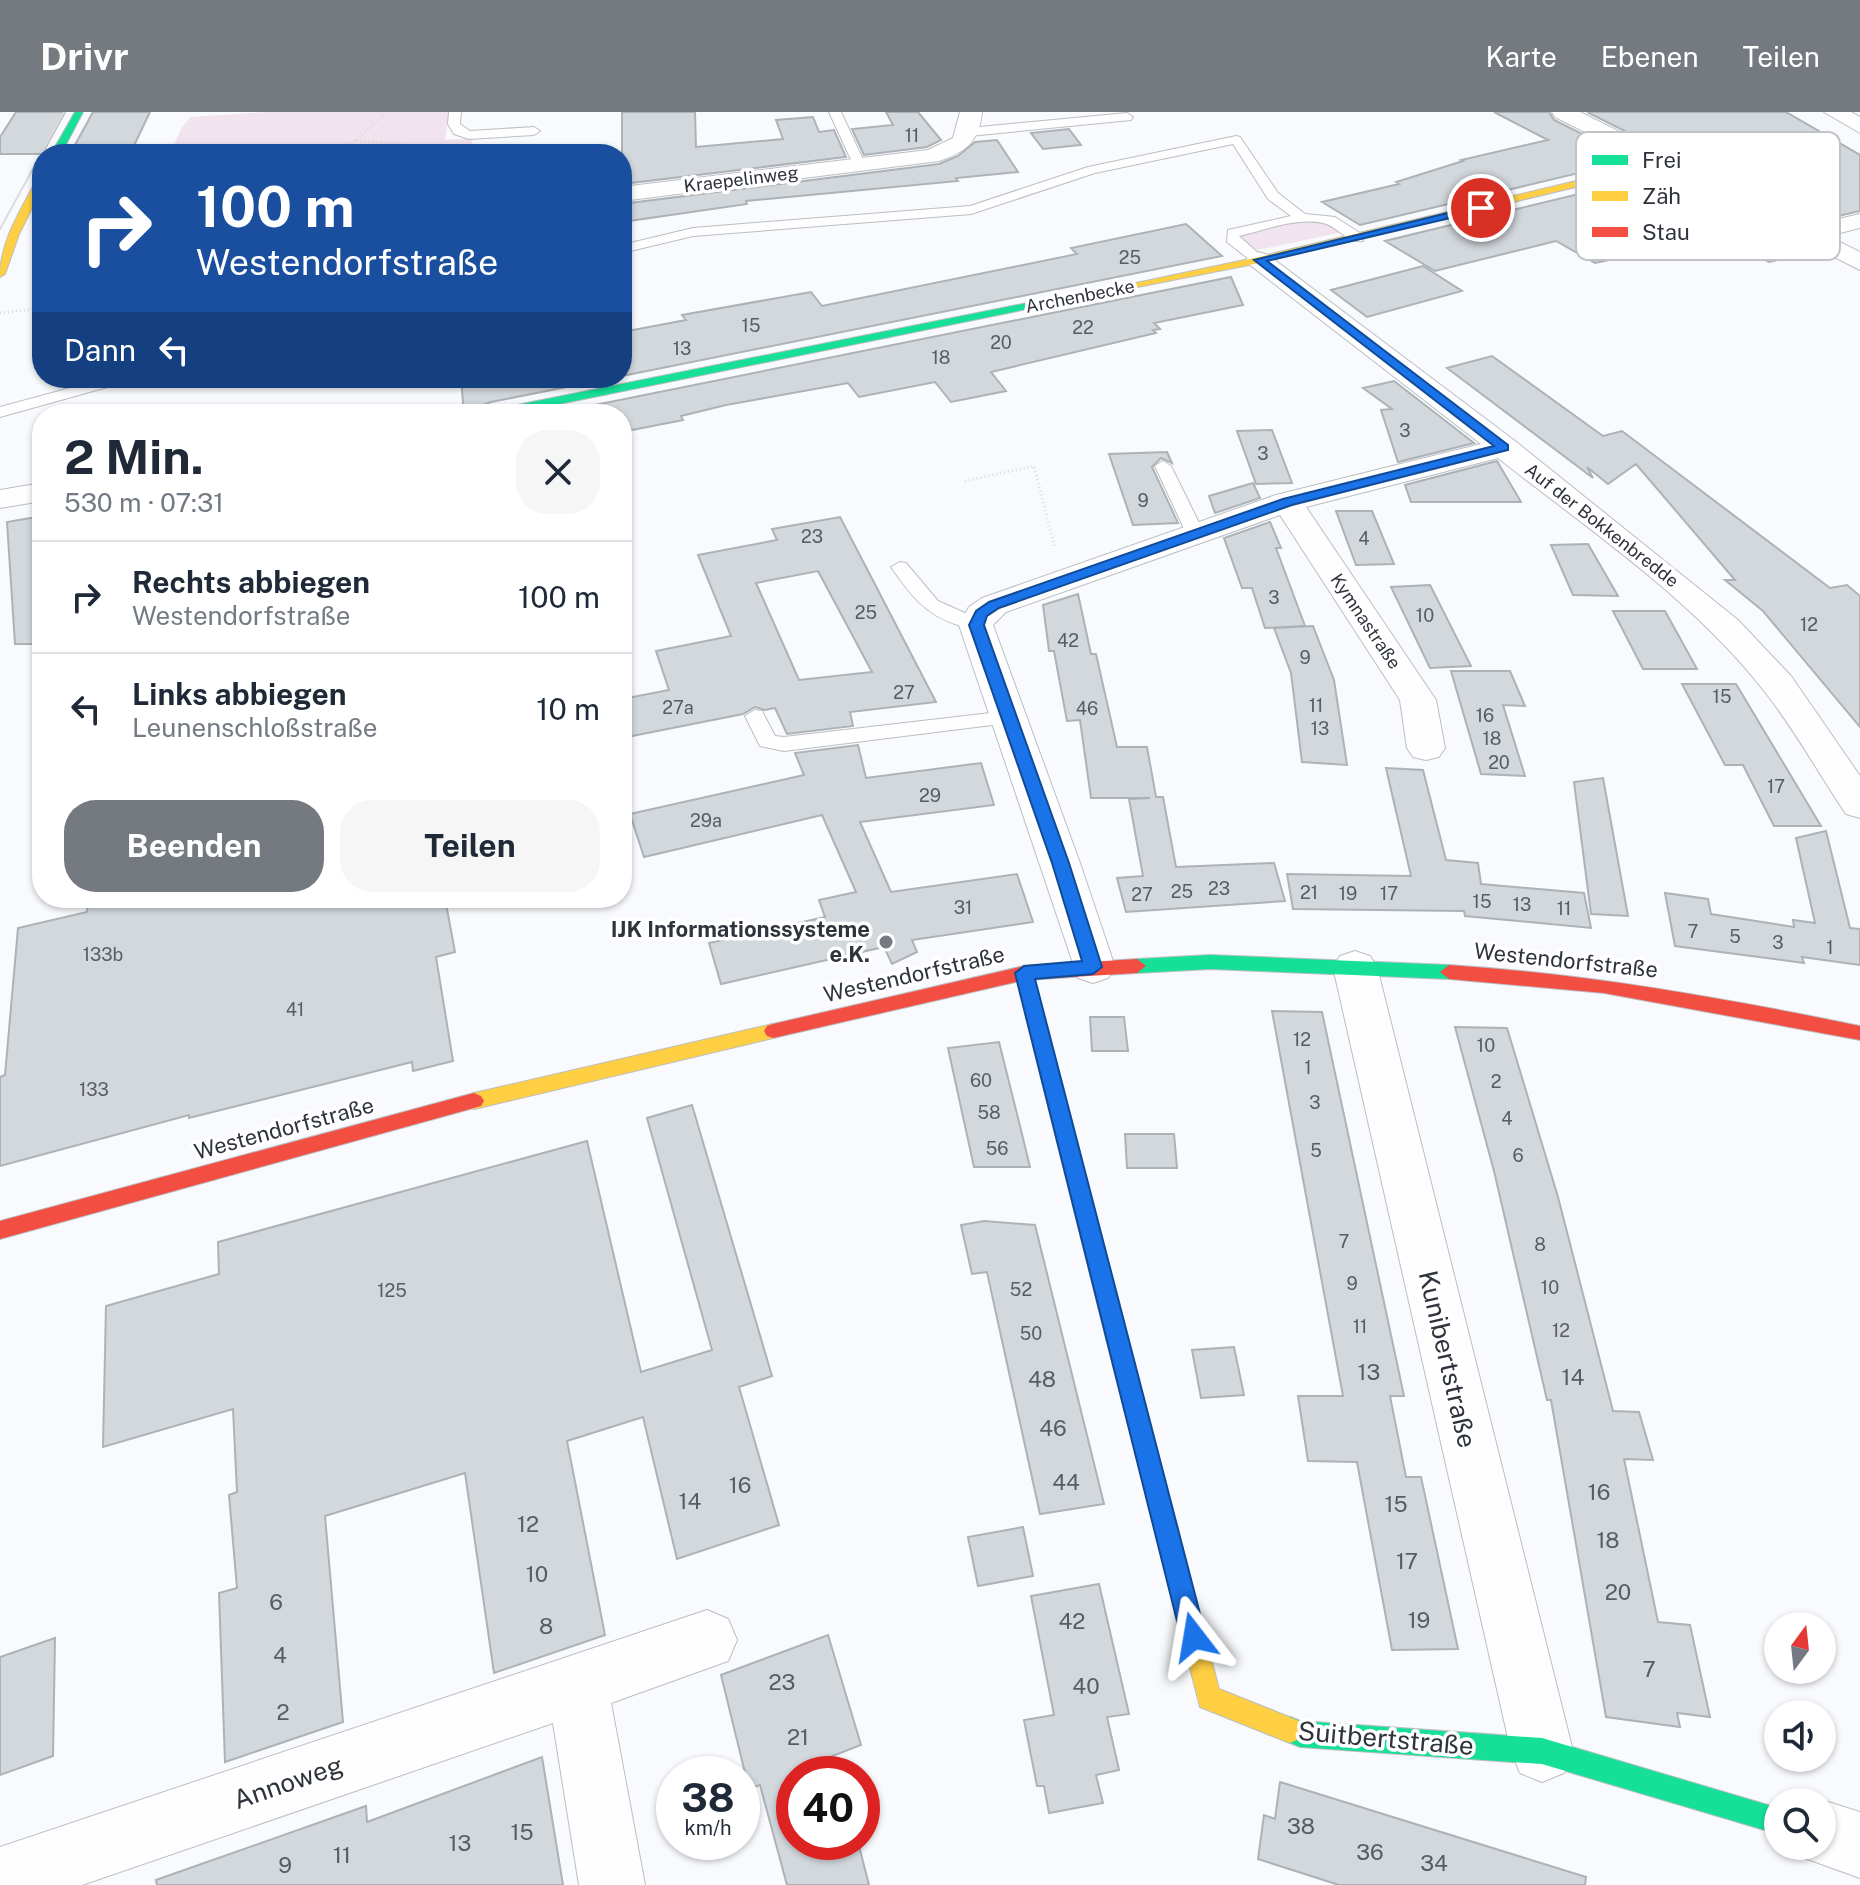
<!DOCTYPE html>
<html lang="de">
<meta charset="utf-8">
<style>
:root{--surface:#fff;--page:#f6f6f7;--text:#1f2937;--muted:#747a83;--line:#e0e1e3;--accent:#757980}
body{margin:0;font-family:"Public Sans",sans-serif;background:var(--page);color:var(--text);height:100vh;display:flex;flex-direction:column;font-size:30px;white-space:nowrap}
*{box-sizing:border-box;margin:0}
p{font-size:26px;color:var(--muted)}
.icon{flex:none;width:44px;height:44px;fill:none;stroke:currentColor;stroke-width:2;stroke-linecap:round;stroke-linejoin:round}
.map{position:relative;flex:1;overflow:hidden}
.drawer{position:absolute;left:32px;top:292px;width:600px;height:504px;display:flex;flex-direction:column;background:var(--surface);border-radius:32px;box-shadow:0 2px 6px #0004}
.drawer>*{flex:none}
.banner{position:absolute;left:32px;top:32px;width:600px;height:244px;border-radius:32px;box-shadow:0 2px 6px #0004;background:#1a4fa0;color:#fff;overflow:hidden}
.needle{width:52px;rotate:15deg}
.fabs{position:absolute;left:1764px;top:1500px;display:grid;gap:16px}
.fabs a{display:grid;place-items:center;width:72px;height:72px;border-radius:50%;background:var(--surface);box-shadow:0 2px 6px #0004;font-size:40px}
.speed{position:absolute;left:656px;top:1644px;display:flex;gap:16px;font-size:40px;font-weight:700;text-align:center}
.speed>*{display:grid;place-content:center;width:104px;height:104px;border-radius:50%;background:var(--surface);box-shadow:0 2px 6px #0004;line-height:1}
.speed small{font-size:20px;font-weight:400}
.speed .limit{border:12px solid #d22;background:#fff;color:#111}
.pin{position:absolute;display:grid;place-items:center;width:68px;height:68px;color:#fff;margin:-34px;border:4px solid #fff;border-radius:50%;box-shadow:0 2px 8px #0007}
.me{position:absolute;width:88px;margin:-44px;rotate:346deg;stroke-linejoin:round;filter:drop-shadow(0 0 6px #0008)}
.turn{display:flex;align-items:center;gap:28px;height:168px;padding:0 32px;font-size:36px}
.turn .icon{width:104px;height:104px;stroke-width:2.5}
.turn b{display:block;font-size:56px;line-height:68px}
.then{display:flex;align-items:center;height:76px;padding:0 32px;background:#0003;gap:16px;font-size:30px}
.round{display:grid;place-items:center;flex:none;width:84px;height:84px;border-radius:32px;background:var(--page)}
.head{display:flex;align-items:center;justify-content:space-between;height:136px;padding:0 32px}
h1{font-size:48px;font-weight:700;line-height:60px}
.primary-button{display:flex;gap:16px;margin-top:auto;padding:16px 32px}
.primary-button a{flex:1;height:92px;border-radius:32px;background:var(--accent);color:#fff;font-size:32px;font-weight:700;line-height:92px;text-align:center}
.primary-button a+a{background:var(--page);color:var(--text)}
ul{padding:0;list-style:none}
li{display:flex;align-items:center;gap:24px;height:112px;padding:0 32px;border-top:2px solid var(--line)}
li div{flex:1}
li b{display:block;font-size:30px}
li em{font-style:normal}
header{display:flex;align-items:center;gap:48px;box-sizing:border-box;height:112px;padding:0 40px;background:var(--accent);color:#fff}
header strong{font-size:38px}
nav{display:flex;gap:44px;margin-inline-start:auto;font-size:28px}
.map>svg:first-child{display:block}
</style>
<header>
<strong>Drivr</strong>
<nav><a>Karte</a><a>Ebenen</a><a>Teilen</a></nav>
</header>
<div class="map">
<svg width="1860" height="1773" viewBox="0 0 1860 1773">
<rect width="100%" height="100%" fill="#f8fafd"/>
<!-- green -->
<path fill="#f1e4ef" d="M267,0H449L445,28L472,26L473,42H170L181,17L190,5Z
M1307,108L1325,110L1343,120L1253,139L1240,126L1250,118Z"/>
<!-- building -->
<path fill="#d3d8dd" stroke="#adb2b6" stroke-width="2" fill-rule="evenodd" d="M16,0H65L42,42H0V25Z
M93,0H150L130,42H70Z
M622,0H695L696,35L783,27L776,8L813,5L819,20L834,18L846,45L622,72Z
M886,0H918L941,28L927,35L864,43L852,17L893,13Z
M1494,0H1549L1554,8L1634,48L1360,113L1322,90L1399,72L1396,70L1463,49L1461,48L1548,28Z
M1587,0H1786L1860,43V99L1808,111Z
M1069,17L1081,33L1043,37L1031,21Z
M997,28L1018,60L956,66L958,69L746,89L747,92L622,110V92L939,52L958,44L975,30Z
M1661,62L1816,139L1769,150L1719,125L1595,151L1556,129L1435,159L1385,129Z
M1186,112L1222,144L622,264V220L686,208L682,203L811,180L822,194L1077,142L1071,136Z
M1423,154L1462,179L1367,205L1331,178Z
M1231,165L1243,193L1154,211L1160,217L1153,218L1156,221L991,260L1006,279L951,290L935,270L859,285L848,271L726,293L681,304L683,308L622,320V302H550Z
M1492,244L1603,324L1622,319L1830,476L1847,473L1860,484V615L1763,499L1725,468H1735L1636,352L1608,372L1587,355L1593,366L1447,256Z
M461,266H612L491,290L480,294L474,302H464Z
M1394,269L1474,331L1398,350L1381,298L1392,297L1363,276Z
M1272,318L1292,371L1256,372L1237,319Z
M1167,340L1172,351L1161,346L1152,355L1178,411L1133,413L1109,342Z
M1497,349L1521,390H1411L1405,373Z
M1253,371L1260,386L1215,401L1209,384Z
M1336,399H1372L1394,452L1356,453Z
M42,404V532H15L7,410Z
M840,405L936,590L850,600L853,614L787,622L775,596L765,598L755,595L743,602L622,626V587L669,578L656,539L731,524L698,443L777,428L772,417ZM818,459L872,560L799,568L756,471Z
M1270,410L1281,436H1276L1305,514L1265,516L1252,476H1242L1224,426Z
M1588,432L1599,451L1618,484L1573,483L1551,433Z
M1430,473L1471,554L1430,556L1391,475Z
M1078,482L1091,542H1096L1117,635H1147L1156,685H1163L1176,755L1274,751L1285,789L1126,800L1117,766L1143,764L1129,687L1150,686H1091L1080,608L1067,609L1054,539H1049L1043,493Z
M1613,499H1665L1697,557H1643Z
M1313,514L1334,568L1347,653L1302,650L1291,561L1274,516Z
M1451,559H1510L1525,594L1503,593L1525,664L1481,662Z
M1682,572H1736L1821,714H1774L1743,653H1725Z
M858,633L866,666L981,651L994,693L860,710L891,780L1017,762L1033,810L912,828L917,840L892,852L884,835L721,872L709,831L825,805L819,788L856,780L822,703L644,745L630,702L804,663L795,641Z
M1386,656L1423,658L1446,748L1478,751L1481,772L1584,781L1591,816L1465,804L1464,799L1293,797L1287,762L1411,764Z
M1603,666L1628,804L1591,802L1574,670Z
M1826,719L1850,816L1860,817V853L1802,845L1804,851L1675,834L1665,781L1708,787L1711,802L1794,815L1793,808L1815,811L1796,726Z
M88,786H445L455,840L436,845L453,949L413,959L412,950L189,1006V1003L0,1054V965L5,963L18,816L87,800Z
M1272,899L1322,900L1404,1284H1390L1406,1365H1421L1458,1537L1392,1538L1357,1350L1308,1349L1298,1284H1343Z
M1090,905H1124L1128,939H1092Z
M1455,915L1507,916L1558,1085L1613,1299L1639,1300L1653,1348L1624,1347L1658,1510L1690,1513L1710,1605L1677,1601L1680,1615L1606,1605L1551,1288H1547L1494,1059Z
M999,930L1020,1014L1030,1055H974L948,936Z
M692,993L772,1264L739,1275L779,1413L677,1447L643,1305L567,1329L605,1523L494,1561L465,1361L325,1404L343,1610L225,1650L219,1481L237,1476L229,1383L237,1380L233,1297L103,1335L106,1194L219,1162L218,1130L587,1029L641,1260L712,1238L647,1006Z
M1125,1022H1174L1177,1056H1127Z
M984,1109L1035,1113L1104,1392L1040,1402L987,1160L972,1162L961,1113Z
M1234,1235L1244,1283L1201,1286L1192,1238Z
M1023,1415L1033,1464L978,1474L968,1425Z
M1099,1472L1129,1602L1107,1605L1119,1658L1096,1663L1103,1691L1049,1701L1044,1674H1037L1024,1608L1054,1603L1031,1484Z
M828,1523L861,1633L794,1659V1730H858L869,1773H787L760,1673L749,1677L721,1563Z
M55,1526L53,1644L0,1663V1545Z
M542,1645L563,1773H157L156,1768L366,1694L367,1710Z
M1280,1670L1586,1765L1585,1773H1339L1258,1747L1264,1703L1275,1707Z"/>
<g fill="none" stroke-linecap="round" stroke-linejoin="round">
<defs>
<path id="lane" d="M449,0H461L460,12L470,19L534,15L540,19L534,23L469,27L454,22L448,12Z
M829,0H841L865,52L863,55L853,52Z
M1127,1L1133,5L1131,8L969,24L963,20L969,16Z
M1236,24L1240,25L1278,81L1305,102L1335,105L1363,123V129C1347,131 1337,114 1323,111C1297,105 1265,118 1239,124L1266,148L1254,151L1227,130L1228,118L1291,104L1268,87L1233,32L1095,61L971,102L693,124L622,141V133L693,116L970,94L1088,55Z
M107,266H132L129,269L0,305V295Z
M1163,349L1171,354L1205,423L1202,427L1196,428L1187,423L1155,354Z
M900,450L906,451L938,489L983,509L985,513L983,517C974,519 966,516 958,513C925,503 910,482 891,455Z
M755,598L762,599L775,624L784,625L1008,599L1018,605L1008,611L784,639L760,634L745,604Z"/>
<path id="street" d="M960,0H982C979,30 966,40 939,49L622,89V75L928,38L953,26Z
M1552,0H1580L1808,114L1860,102V116L1828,124L1860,140V158L1555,5Z
M1824,0H1851L1860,5V21Z
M1259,140L1268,143L1515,329L1738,508L1791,564L1860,664V706L1846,702C1819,662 1795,618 1765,580C1693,487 1589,418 1498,346L1306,395L1436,588L1445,636L1439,645L1426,648L1413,645L1407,636L1400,588L1280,403L1006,500L993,513L1080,751L1115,855L1108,866L1093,871L1078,866L959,513L969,495L982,486L1276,383L1481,332L1250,153L1246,148L1250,143Z
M42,371V389L0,396V378Z
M1355,839L1370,844L1377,855L1573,1639L1564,1661L1542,1670L1520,1661L1511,1639L1333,855L1340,844Z
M707,1498L728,1507L737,1528L728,1549L611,1591L645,1773H579L553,1611L82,1773H0V1735Z
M1822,1688L1860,1700V1766L1799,1744L1795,1734H1822V1690H1818Z"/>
<path id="fast" d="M75,0H83L61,42H51Z
M1132,170L1137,173L1136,175L510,302H486L492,298Z
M1210,843L1449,853L1458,860L1449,867L1210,857L1137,861L1128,854L1137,847Z
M1024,854L1033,861L1128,1226L1125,1233L1117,1236L1109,1233L1106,1226L1015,861Z
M1290,1605L1300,1609L1542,1626L1778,1696V1722L1542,1652L1300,1635L1281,1627L1277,1618L1281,1609Z"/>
<path id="slow" d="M1664,48L1669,51L1667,53L1259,151L1132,176L1127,173L1259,145Z
M42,64V76L19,122L5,162L0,165C0,129 21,98 37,67Z
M773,912L779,914L782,919L779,924L773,926L474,997L467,994L464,989L467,984L474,981Z
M1117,1216L1125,1219L1128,1226L1219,1577L1299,1609L1303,1618L1299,1627L1290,1631L1200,1595L1106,1226L1109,1219Z"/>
<path id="jam" d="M1137,847L1146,854L1137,861L1024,868L773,926L767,924L764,919L767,914L773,912L1024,854Z
M1449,853C1588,862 1724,886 1860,914V928L1604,881L1449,867L1440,860Z
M474,981L481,984L484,989L481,994L0,1127V1109Z"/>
</defs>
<!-- lane casing -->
<use href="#lane" stroke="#bbbec3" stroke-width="2"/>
<!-- street casing -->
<use href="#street" stroke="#bbbec3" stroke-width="2"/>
<!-- fast casing -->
<use href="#fast" stroke="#bbbec3" stroke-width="2"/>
<!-- slow casing -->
<use href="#slow" stroke="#bbbec3" stroke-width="2"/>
<!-- jam casing -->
<use href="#jam" stroke="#bbbec3" stroke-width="2"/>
<!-- path -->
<path stroke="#dadbdd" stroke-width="3" stroke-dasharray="1 3" stroke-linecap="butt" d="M386,0L357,28L436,36
M1712,41L1777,26L1816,22
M330,42L357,28
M0,201L42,196
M965,369L1034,354L1055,437"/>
<!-- lane -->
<use href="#lane" fill="#fefeff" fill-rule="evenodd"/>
<!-- street -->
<use href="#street" fill="#fefeff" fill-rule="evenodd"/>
<!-- fast -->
<use href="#fast" fill="#16e098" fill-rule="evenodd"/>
<!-- slow -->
<use href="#slow" fill="#ffcf43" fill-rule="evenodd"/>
<!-- jam -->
<use href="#jam" fill="#f24e42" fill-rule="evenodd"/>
<!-- tram -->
<path stroke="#d9dbdc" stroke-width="2" d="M0,117L64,0"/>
</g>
<!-- route -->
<path fill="#1a73e8" stroke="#114b97" stroke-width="2" d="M1481,93L1484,98L1267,149L1508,333V338L1292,393L999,496L987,504L984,513L1069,751L1102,855L1093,862L1035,867L1206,1525L1202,1534L1194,1538L1185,1534L1181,1525L1015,861L1024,854L1082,849L1052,751L969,513L976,499L989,490L1283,387L1494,334L1254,148Z"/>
<!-- markers -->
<circle fill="#757980" stroke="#fff" stroke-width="3" cx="886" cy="830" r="8"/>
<g text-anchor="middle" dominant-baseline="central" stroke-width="7" stroke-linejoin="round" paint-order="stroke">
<!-- number labels -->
<g font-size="18" fill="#585c64">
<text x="912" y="23">11</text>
<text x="1130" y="145">25</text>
<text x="751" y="213">15</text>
<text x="1083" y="215">22</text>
<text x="1001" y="230">20</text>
<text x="682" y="236">13</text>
<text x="941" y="245">18</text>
<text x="1405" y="318">3</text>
<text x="1263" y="341">3</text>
<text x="1143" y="388">9</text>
<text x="812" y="424">23</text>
<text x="1364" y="426">4</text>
<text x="1274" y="485">3</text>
<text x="866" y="500">25</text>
<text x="1425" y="503">10</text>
<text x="1809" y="512">12</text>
<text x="1068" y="528">42</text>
<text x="1305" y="545">9</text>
<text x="904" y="580">27</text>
<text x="1722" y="584">15</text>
<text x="1316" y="593">11</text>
<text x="678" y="595">27a</text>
<text x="1087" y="596">46</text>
<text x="1485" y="603">16</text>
<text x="1320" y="616">13</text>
<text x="1492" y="626">18</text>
<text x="1499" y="650">20</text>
<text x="1776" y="674">17</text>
<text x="930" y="683">29</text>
<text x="706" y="708">29a</text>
<text x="1219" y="776">23</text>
<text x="1182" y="779">25</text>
<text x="1309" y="780">21</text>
<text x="1348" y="781">19</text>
<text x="1389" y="781">17</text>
<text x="1142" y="782">27</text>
<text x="1482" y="789">15</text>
<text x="1522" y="792">13</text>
<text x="963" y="795">31</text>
<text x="1564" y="796">11</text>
<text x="1693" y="819">7</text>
<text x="1735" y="824">5</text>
<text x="1778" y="830">3</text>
<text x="1830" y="835">1</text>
<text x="103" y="842">133b</text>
<text x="295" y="897">41</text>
<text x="1302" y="927">12</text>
<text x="1486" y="933">10</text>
<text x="1308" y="955">1</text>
<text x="981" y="968">60</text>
<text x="1496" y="969">2</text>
<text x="94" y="977">133</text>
<text x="1315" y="990">3</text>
<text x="989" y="1000">58</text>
<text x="1507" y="1006">4</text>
<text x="997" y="1036">56</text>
<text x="1316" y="1038">5</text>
<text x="1518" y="1043">6</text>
<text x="1344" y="1129">7</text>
<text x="1540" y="1132">8</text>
<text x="1352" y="1171">9</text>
<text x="1550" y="1175">10</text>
<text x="1021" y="1177">52</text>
<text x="392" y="1178">125</text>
<text x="1360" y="1214">11</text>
<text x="1561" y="1218">12</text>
<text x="1031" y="1221">50</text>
</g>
<!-- far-street labels -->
<g font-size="18" fill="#2f333c" stroke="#fff">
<text transform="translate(741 67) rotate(-7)">Kraepelinweg</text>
<text transform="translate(1080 184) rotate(-11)">Archenbecke</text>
<text transform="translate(1602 413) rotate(38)">Auf der Bokkenbredde</text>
<text transform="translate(1366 509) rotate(56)">Kymnastraße</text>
</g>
<!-- poi labels -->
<g font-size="22" font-weight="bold" fill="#2f333c" stroke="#fff" text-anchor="end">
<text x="870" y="817">IJK Informationssysteme<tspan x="870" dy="25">e.K.</tspan></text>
</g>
<!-- street labels -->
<g font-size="22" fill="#2f333c" stroke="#fff">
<text transform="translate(1566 848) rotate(6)">Westendorfstraße</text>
<text transform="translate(914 862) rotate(-13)">Westendorfstraße</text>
<text transform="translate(284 1016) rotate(-15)">Westendorfstraße</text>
</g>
<!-- near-number labels -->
<g font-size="22" fill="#585c64">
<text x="1369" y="1260">13</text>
<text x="1573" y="1265">14</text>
<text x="1042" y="1267">48</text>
<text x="1053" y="1316">46</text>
<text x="1066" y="1370">44</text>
<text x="740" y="1373">16</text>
<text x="1599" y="1380">16</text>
<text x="690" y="1389">14</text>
<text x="1396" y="1392">15</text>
<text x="528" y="1412">12</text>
<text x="1608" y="1428">18</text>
<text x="1407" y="1449">17</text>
<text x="537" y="1462">10</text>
<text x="1618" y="1480">20</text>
<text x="276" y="1490">6</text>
<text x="1419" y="1508">19</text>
<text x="1072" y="1509">42</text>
<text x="546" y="1514">8</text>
<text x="280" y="1543">4</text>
<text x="1649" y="1557">7</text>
<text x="782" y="1570">23</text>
<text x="1086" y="1574">40</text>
<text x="283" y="1600">2</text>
<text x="798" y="1625">21</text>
<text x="1301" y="1714">38</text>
<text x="522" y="1720">15</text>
<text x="460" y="1731">13</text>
<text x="1370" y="1740">36</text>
<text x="342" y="1743">11</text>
<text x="1434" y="1751">34</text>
<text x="285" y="1753">9</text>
</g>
<!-- near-street labels -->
<g font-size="26" fill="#2f333c" stroke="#fff">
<text transform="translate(1448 1247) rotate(77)">Kunibertstraße</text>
<text transform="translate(1386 1626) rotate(5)">Suitbertstraße</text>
<text transform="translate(288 1670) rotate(-19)">Annoweg</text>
</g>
</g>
<!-- legend -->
<rect x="1576" y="20" width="264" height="128" rx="12" fill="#fff" stroke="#c1c2c4" stroke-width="2"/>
<rect x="1592" y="43" width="36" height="10" fill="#16e098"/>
<rect x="1592" y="79" width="36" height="10" fill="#ffcf43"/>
<rect x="1592" y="115" width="36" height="10" fill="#f24e42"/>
<g font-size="22" fill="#2f333c">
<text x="1642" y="56">Frei</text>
<text x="1642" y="92">Zäh</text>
<text x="1642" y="128">Stau</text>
</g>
</svg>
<div class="fabs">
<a><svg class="needle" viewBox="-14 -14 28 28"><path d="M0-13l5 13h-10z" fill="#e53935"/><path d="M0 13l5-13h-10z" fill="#747a83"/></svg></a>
<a><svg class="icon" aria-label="sound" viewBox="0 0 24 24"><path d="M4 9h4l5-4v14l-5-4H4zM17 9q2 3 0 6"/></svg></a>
<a><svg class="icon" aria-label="search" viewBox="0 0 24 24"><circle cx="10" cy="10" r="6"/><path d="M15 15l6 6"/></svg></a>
</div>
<div class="speed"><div>38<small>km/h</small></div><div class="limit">40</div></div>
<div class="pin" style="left:1481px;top:96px;background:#d93025"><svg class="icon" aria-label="arrive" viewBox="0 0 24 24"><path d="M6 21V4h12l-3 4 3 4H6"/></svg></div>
<svg class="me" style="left:1194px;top:1525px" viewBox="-20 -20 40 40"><path d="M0-17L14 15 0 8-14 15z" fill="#1a73e8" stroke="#fff" stroke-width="4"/></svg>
<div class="banner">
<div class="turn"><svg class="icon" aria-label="right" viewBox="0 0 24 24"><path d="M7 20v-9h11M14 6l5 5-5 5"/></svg><div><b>100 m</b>Westendorfstraße</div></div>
<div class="then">Dann<svg class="icon" aria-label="left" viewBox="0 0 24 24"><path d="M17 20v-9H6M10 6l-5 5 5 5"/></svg></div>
</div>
<section class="drawer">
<div class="head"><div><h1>2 Min.</h1><p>530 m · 07:31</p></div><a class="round"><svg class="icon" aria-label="close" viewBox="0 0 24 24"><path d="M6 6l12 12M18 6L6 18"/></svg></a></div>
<ul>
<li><svg class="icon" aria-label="right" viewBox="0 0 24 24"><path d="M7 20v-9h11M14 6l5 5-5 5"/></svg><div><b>Rechts abbiegen</b><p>Westendorfstraße</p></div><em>100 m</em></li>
<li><svg class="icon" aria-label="left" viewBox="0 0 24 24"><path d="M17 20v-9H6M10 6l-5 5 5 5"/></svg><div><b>Links abbiegen</b><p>Leunenschloßstraße</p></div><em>10 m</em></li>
</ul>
<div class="primary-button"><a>Beenden</a><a>Teilen</a></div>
</section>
</div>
